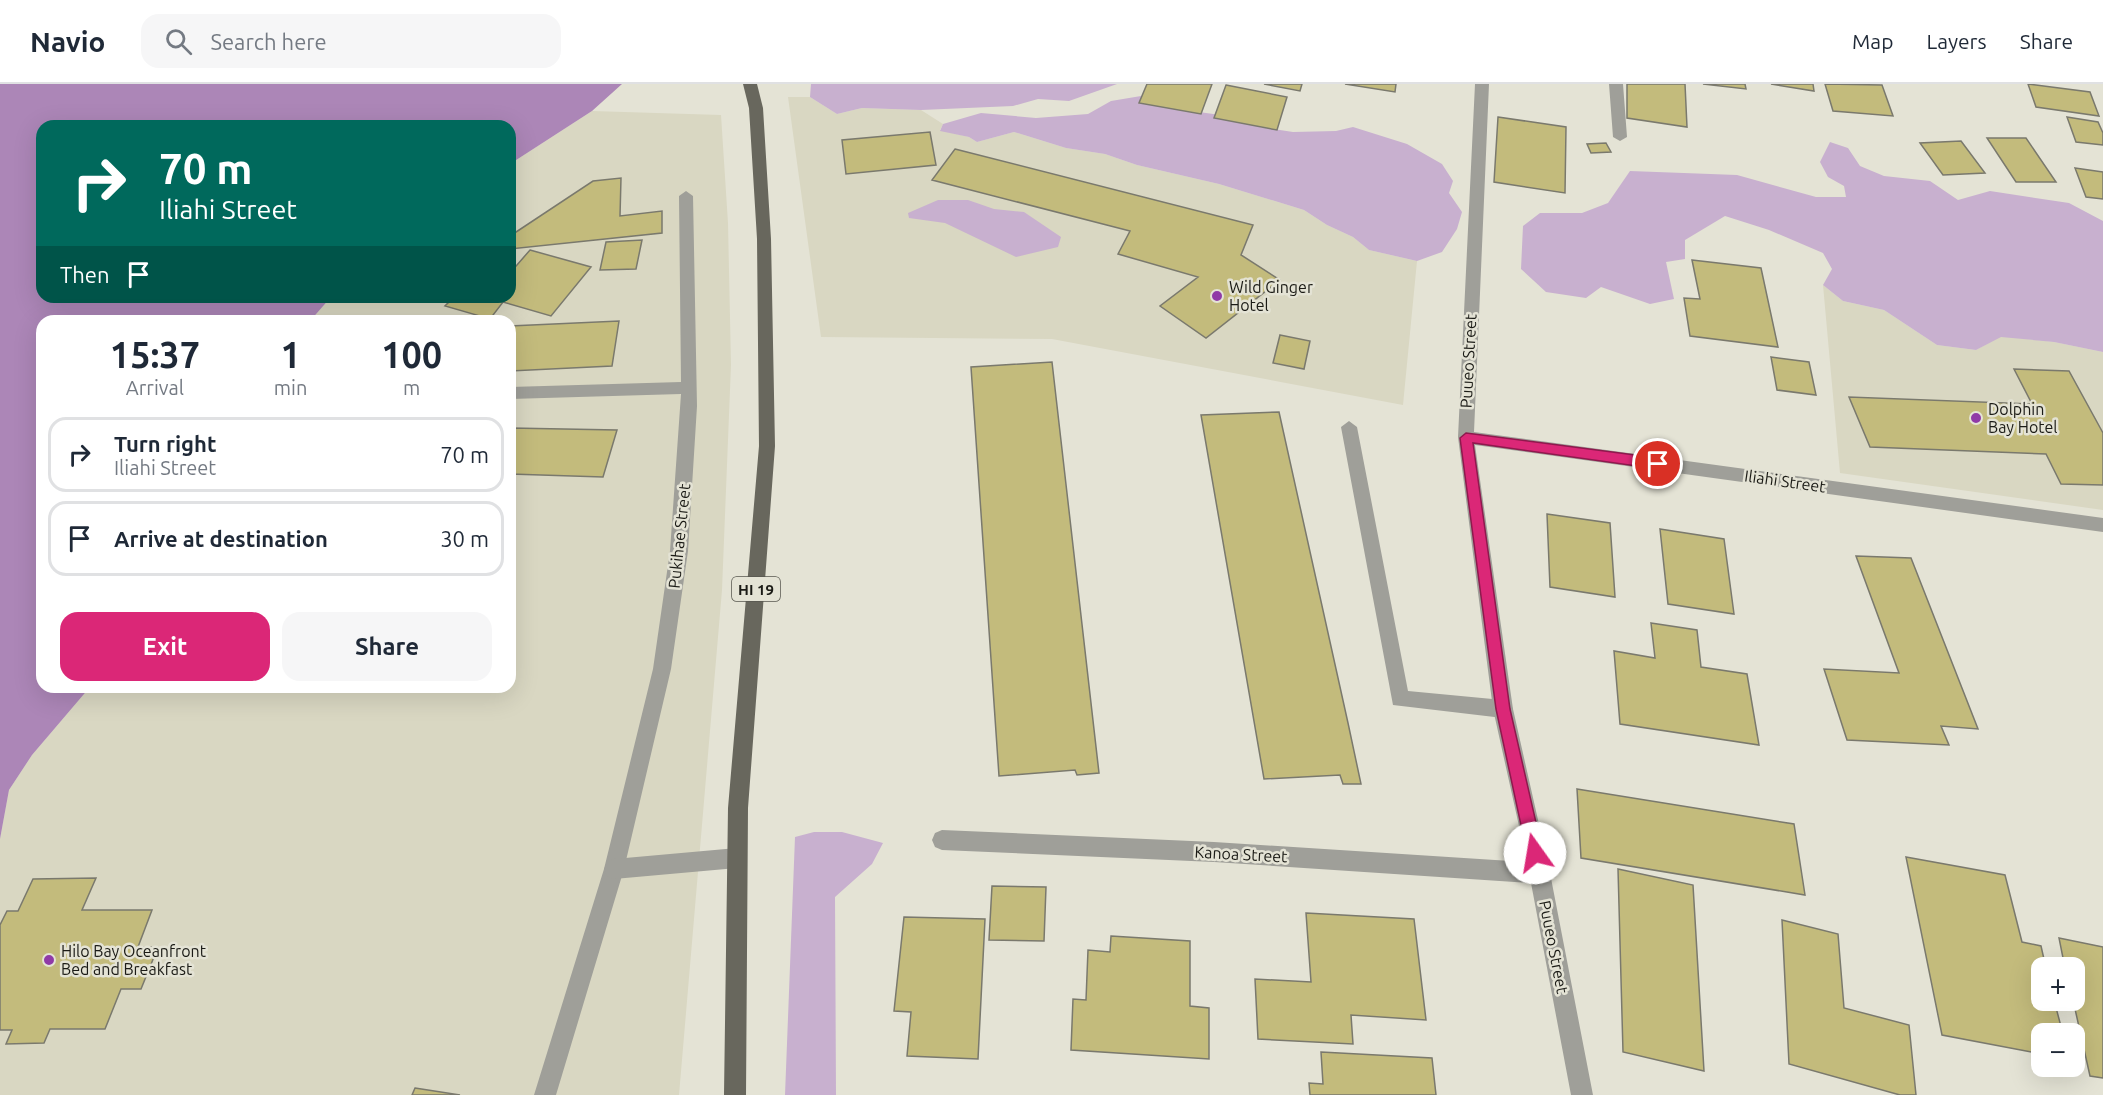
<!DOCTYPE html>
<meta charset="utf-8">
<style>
:root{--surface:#fff;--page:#f6f6f7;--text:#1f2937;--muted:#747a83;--line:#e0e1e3;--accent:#db2777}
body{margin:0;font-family:Ubuntu,sans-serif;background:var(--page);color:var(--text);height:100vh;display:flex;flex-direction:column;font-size:22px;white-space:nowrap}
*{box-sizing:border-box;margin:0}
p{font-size:20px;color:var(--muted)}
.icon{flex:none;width:33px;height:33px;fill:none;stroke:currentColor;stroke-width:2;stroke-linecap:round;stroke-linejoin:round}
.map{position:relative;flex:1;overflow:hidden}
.side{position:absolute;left:36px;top:231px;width:480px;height:378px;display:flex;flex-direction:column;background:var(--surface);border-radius:18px;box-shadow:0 6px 24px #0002}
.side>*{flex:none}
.hud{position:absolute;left:36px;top:36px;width:480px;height:183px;border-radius:18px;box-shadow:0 6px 24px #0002;background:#00695c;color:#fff;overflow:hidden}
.buttons{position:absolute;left:2031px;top:873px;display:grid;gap:12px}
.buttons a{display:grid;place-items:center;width:54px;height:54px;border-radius:12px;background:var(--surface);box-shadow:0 6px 24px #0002;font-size:30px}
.pin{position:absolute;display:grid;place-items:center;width:51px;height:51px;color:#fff;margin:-26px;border:3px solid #fff;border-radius:50%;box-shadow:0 2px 6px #0007}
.me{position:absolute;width:66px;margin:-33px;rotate:347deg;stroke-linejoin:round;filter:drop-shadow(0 0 4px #0008)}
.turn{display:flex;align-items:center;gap:21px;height:126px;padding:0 24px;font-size:27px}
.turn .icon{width:78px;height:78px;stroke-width:2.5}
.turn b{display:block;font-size:42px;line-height:51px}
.then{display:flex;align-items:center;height:57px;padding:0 24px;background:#0003;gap:12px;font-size:22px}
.eta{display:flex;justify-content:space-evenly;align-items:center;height:102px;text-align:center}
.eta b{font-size:36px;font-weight:600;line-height:42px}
.cta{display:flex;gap:12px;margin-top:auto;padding:12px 24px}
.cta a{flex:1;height:69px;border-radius:18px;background:var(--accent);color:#fff;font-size:24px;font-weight:600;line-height:69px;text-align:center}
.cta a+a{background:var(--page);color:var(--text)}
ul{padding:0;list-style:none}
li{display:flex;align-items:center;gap:18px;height:75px;margin:0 12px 9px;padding:0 12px;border:3px solid var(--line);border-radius:18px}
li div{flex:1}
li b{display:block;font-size:22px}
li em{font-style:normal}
header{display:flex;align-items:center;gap:36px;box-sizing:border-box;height:84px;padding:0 30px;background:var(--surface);border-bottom:2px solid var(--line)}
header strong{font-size:28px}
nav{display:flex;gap:33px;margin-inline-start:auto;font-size:21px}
.search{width:420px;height:54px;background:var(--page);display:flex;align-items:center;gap:15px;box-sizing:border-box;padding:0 21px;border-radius:18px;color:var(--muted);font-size:22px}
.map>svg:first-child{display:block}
</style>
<header>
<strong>Navio</strong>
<div class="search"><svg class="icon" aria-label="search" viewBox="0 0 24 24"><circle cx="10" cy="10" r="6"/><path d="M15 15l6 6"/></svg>Search here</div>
<nav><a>Map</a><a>Layers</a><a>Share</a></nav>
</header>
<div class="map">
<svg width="2103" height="1011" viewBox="0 0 2103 1011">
<rect width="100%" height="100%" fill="#e4e3d5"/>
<!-- built -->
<path fill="#d9d7c2" d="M788,13H810L837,30L862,24L921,26L943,40L940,46L969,53L977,58L1014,48L1066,64L1105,70L1137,81L1219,100L1304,126L1327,141L1353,153L1369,166L1417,177L1403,321L1052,255L821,253Z
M592,27L721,31L728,139L731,281L722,506L679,1011H0V755L9,706L32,671L90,603H510V237H310L331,213H510V80Z
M1823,201L1843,217L1884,226L1937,261L1976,266L2001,252L2054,258L2103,268V426L1840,389Z"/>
<!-- green -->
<path fill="#c8b0cf" d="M811,0H1117L1069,17L1038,15L1013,22L921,26L862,24L837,30L810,13Z
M1141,12L1177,25L1235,33L1259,43L1293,48L1336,47L1353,43L1407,60L1442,80L1453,97L1449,109L1462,128L1457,145L1442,168L1417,177L1369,166L1353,153L1327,141L1304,126L1219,100L1137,81L1105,70L1066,64L1014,48L977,58L969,53L940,47L943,40L981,29L1036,34L1088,30L1111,17Z
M1830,58L1848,64L1860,82L1884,92L1930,97L1958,116L1990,107L2069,119L2103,137V268L2054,258L2001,253L1976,266L1937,261L1884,226L1843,217L1823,201L1832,185L1823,169L1769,146L1725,132L1685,156V175L1666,178L1674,215L1650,220L1601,203L1586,214L1546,208L1521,185L1523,142L1540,129H1582L1608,119L1630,87L1737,91L1816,113H1846L1844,102L1828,93L1820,78Z
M938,116H968L994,125L1024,128L1061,153L1058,163L1016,173L945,139L909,134L908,129Z
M814,748H842L883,759L872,780L835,813L836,1011H785L795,753Z"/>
<!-- water -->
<path fill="#ac86b7" d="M0,0H622L592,27L510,80V42H42V213H331L310,237H42V603H90L32,671L9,706L0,755Z"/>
<!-- building -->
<path fill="#c3bb7c" stroke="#7a796d" stroke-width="1.5" d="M1147,0H1212L1201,30L1139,19Z
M1264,0H1302L1300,7Z
M1345,0H1396L1395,8Z
M1627,0H1685L1687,43L1627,34Z
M1703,0H1745L1746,5Z
M1771,0H1813L1814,7Z
M1825,0L1882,1L1893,32L1833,27Z
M2028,0L2090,8L2099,32L2036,23Z
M1226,1L1287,13L1277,46L1214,34Z
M1498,33L1566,43L1565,109L1494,98Z
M2067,33L2098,38L2103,49V61L2076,58Z
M930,48L936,81L846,90L842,56Z
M1987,54H2026L2056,98H2016Z
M1961,57L1985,89L1943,91L1920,59Z
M1606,59L1611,68L1591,69L1587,60Z
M955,65L1253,141L1241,171L1280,196L1206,254L1160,222L1198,193L1118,170L1130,147L932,96Z
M2075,84L2103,88V115L2086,113Z
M621,94L620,132L662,127V149L510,165V152L593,97Z
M642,156L636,185L600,186L606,158Z
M530,166L591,183L551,232L503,218L490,235L445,222L454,213H510V189Z
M1692,176L1761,184L1778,263L1690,252L1684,214L1700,215Z
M619,237L612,282L510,287V242Z
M1280,251L1310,257L1304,285L1273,279Z
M1771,273L1809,278L1816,311L1777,306Z
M1052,278L1099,689L1077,691L1075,686L999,692L971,283Z
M2014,285L2069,287L2103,349V401L2061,400L2046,370L1870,363L1849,313L2032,320Z
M1279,328L1348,639L1361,700H1343L1340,691L1264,695L1201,331Z
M510,344L617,346L603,393L510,390Z
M1547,430L1610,439L1615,513L1550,503Z
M1660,445L1724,455L1734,530L1668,520Z
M1856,472L1911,474L1978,645L1941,642L1949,661L1847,656L1824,585L1899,589Z
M1651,539L1697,546L1701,583L1747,590L1759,661L1620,640L1614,567L1655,574Z
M1577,705L1794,740L1805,811L1581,774Z
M1906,773L2005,791L2022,858L2041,862L2046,884H2042V916H2054L2063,950H2042V970L1942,951Z
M1618,785L1693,801L1704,987L1623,968Z
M96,794L82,826H152L138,863H158L141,905H121L105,945H50L44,959L6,960L12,946H0V841L7,827H18L33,795Z
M992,802L1046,803L1044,857L989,856Z
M1306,829L1414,835L1426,936L1351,931L1353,960L1258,955L1255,895L1311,898Z
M904,833L985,835L978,975L907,972L911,928L894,927Z
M1782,836L1838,850L1844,924L1909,941L1916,1011H1900L1789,980Z
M1111,852L1190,857V922L1209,924V975L1071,966L1073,915L1086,916L1088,866L1110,868Z
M2059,854L2103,863V994L2090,992L2073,916L2074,884H2065Z
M1321,968L1432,974L1436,1011H1310L1309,999L1323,1000Z
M415,1004L460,1011H412Z"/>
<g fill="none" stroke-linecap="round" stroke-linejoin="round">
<!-- lane -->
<path fill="#9f9f99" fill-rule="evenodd" d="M1609,0H1623L1627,53L1620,57L1613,53Z
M686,107L693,112L697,322L688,467L671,585L624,785L556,1011H534L604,785L653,585L670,467L681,310L510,315V303L681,298L679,112Z
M1349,337L1357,343L1408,607L1503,616L1510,619L1513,625L1510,631L1503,634L1393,621L1341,343Z"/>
<!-- street -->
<path fill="#9f9f99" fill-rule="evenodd" d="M1475,0H1489L1474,348L2103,434V448L1475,361L1513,625L1550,789L1593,1011H1571L1531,799L1214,778L942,766L935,763L932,756L935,749L942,746L1214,758L1527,778L1493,625L1458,353Z
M737,764L744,767L747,774L744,781L737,784L614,795L607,792L604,785L607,778L614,775Z"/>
<!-- primary -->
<path fill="#68675d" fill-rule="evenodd" d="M743,0H757L763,24L771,155L775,362L748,724L746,1011H724L728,724L759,362L757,155L749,24Z"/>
</g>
<!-- route -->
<path fill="#db2777" stroke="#8e194d" stroke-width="1.5" d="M1466,349L1658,374L1664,380L1658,385L1473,359L1510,625L1543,769L1540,774L1535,776L1529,774L1527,769L1496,625L1460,354Z"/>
<!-- markers -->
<g fill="#903aa7" stroke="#e4e3d5" stroke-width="2">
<circle cx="1217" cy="212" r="6"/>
<circle cx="1976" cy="334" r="6"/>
<circle cx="49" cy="876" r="6"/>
</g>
<g text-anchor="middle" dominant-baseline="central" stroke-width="5" stroke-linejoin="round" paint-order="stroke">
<!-- shield labels -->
<rect fill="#e4e3d5" stroke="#57574f" stroke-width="1.5" x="732" y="493" width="48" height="24" rx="4.5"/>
<g font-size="15" font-weight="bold" fill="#1b1b16">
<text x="756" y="505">HI 19</text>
</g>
<!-- poi labels -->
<g font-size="16" fill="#1b1b16" stroke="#e4e3d5" text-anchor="start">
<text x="1229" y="203">Wild Ginger<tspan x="1229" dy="18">Hotel</tspan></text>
<text x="1988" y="325">Dolphin<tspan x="1988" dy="18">Bay Hotel</tspan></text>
<text x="61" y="867">Hilo Bay Oceanfront<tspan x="61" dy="18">Bed and Breakfast</tspan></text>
</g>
<!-- street labels -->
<g font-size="16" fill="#1b1b16" stroke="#e4e3d5">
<text transform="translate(1468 277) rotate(-87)">Puueo Street</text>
<text transform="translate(1785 397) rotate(8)">Iliahi Street</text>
<text transform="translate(679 452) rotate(-84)">Pukihae Street</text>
<text transform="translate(1241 770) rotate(3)">Kanoa Street</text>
<text transform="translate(1554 863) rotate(79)">Puueo Street</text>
</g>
</g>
</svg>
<div class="buttons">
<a>+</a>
<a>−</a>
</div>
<div class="pin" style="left:1658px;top:380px;background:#d93025"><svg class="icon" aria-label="arrive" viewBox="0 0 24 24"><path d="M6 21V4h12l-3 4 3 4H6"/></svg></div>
<svg class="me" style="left:1535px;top:769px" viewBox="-20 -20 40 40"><circle r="19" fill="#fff"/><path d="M0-13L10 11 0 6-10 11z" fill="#db2777"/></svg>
<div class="hud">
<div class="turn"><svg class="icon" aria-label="right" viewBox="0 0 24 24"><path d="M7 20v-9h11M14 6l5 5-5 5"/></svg><div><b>70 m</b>Iliahi Street</div></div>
<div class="then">Then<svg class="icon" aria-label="arrive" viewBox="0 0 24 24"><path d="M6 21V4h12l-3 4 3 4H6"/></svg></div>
</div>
<section class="side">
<div class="eta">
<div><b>15:37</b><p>Arrival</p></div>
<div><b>1</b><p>min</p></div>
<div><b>100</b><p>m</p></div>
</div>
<ul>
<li><svg class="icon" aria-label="right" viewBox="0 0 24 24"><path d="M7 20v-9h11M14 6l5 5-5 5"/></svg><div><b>Turn right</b><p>Iliahi Street</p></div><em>70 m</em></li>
<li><svg class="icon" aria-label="arrive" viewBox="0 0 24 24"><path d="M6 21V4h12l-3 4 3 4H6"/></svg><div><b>Arrive at destination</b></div><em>30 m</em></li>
</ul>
<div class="cta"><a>Exit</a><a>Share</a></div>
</section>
</div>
